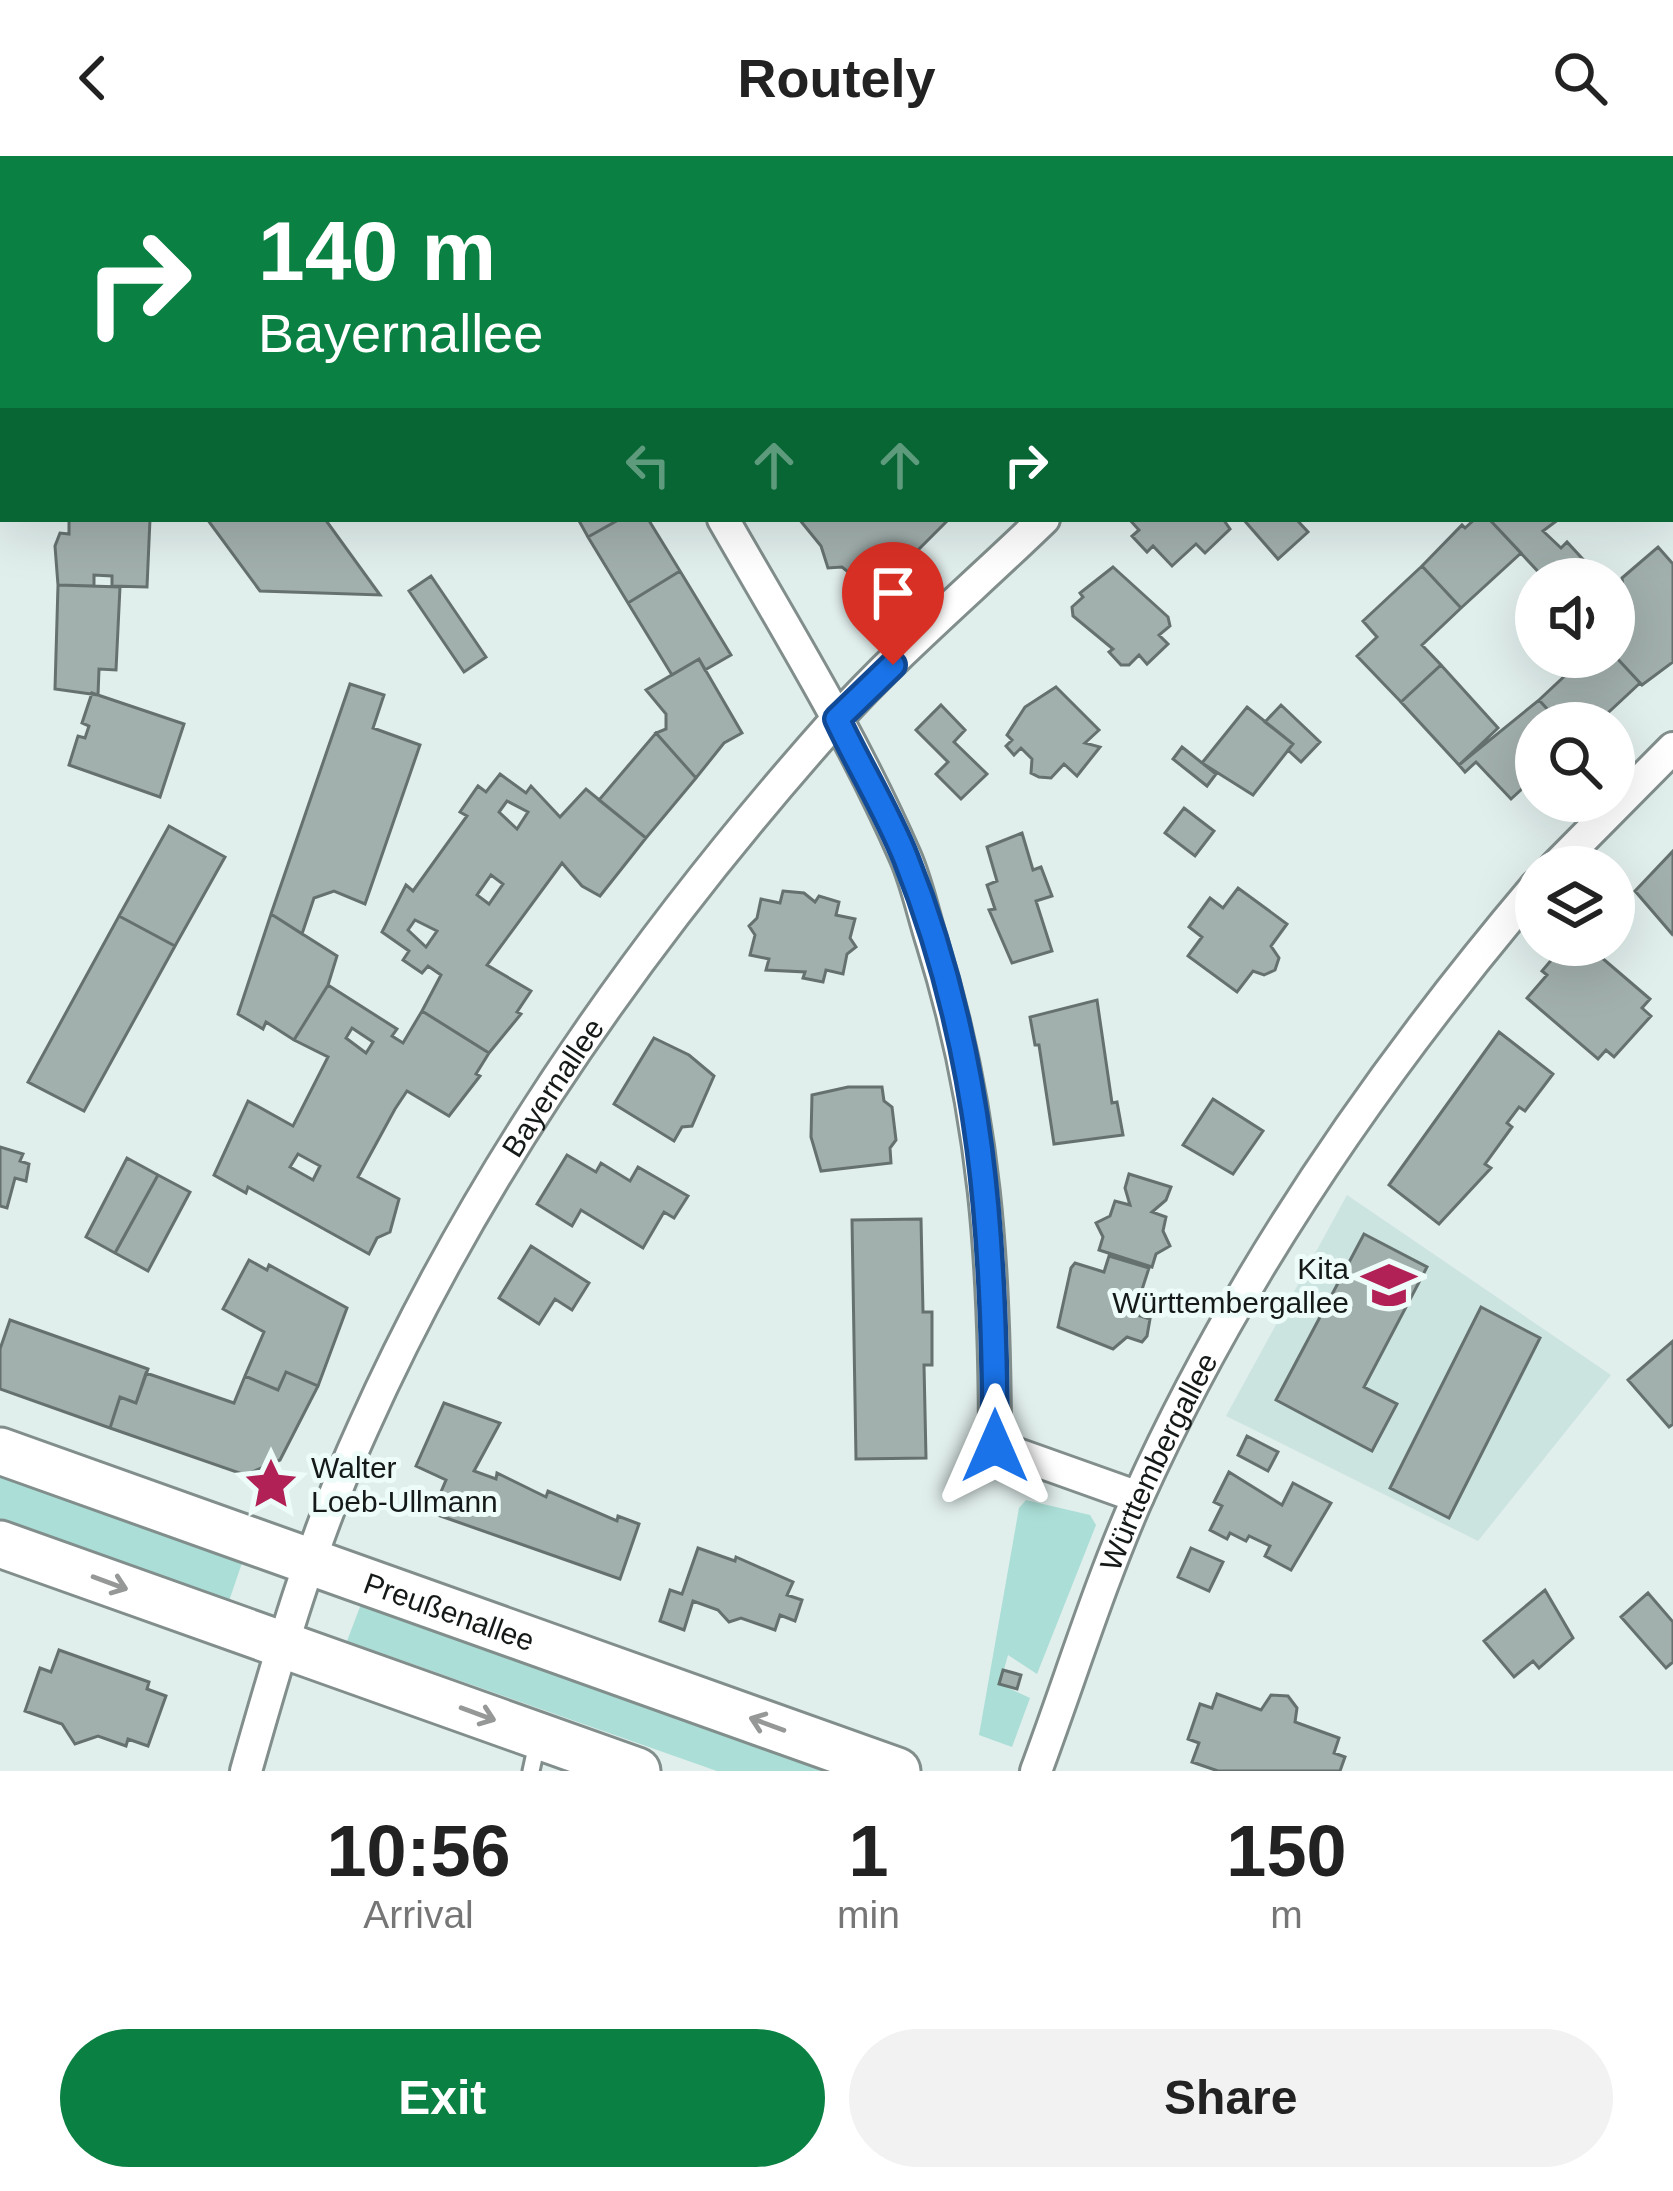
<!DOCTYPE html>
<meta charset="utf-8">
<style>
:root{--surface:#fff;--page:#f2f2f2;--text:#222;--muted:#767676;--accent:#0b8043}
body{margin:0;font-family:Arial,sans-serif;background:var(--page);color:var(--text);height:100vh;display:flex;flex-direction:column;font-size:45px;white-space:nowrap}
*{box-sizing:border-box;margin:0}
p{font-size:39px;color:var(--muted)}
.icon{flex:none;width:66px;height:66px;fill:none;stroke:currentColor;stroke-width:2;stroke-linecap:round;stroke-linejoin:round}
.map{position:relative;height:1615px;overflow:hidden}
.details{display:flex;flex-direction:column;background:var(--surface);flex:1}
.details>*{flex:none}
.top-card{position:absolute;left:0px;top:0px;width:1674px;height:366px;box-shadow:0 12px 48px #0002;background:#0b8043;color:#fff;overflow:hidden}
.buttons{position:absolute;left:1515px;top:402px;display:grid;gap:24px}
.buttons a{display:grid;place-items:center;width:120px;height:120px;border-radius:50%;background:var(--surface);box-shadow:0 12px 48px #0002;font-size:60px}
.pin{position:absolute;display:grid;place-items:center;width:102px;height:102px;color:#fff;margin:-123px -51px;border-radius:50% 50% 50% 0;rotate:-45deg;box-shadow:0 0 12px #0007}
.pin .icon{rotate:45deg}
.me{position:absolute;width:132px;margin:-66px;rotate:0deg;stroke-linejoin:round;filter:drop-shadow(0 0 9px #0008)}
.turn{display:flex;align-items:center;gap:42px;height:252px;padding:0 60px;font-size:54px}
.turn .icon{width:156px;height:156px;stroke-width:2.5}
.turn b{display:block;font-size:84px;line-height:102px}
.lanes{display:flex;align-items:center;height:114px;padding:0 60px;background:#0003;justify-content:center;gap:60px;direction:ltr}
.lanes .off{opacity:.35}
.eta{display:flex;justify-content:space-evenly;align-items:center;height:204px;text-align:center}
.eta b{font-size:72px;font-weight:800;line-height:84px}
.primary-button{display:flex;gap:24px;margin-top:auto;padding:24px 60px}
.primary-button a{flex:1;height:138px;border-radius:72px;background:var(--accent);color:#fff;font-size:48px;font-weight:800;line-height:138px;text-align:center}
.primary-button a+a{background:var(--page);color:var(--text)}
header{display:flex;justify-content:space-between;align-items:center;height:156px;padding:0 60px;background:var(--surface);font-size:54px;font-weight:800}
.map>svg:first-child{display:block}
</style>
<header><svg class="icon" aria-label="back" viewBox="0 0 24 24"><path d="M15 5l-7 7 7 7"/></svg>Routely<svg class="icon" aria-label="search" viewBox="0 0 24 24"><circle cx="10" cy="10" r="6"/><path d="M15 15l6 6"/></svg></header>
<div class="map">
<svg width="1673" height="1615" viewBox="0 0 1673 1615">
<rect width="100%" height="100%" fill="#e0eeec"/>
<!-- built -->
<path fill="#cce4e0" d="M1347,1039L1611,1219L1478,1385L1226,1260Z"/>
<!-- green -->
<path fill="#aaded6" d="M0,1315L244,1401L229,1445L0,1363Z
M1026,1344L1090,1359L1096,1369L1037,1518L1008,1499L1000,1528L1030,1542L1012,1591L979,1579L1019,1352Z
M363,1443L852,1615H717L347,1485Z"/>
<!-- building -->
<path fill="#a1afad" stroke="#65716f" stroke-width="3" fill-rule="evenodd" d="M241,0H293L237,3Z
M293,0H362L365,3H288Z
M538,0H645L644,3Z
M1212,0H1271L1274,3H1209Z
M1271,0H1338L1334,3Z
M1567,0H1641L1643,3H1563Z
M1673,97V168L1672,169L1671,99Z
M69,363H150L147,431L112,430V420L94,419V430L58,429L55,390L60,377L69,378Z
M207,363H325L380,439L260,435Z
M578,363H620L588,381Z
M620,363H648L680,415L628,447L588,381Z
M799,363H949L875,437L842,411L828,412L821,390Z
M1129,363H1223L1230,373L1205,397L1196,388L1172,410L1153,390L1147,396L1132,380L1139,374Z
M1243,363H1296L1308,376L1278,403Z
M1475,363H1489L1521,397L1461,452L1422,410L1462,369L1465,372Z
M1489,363H1559L1543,375L1561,392L1567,386L1590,411L1591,423H1545Z
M1658,391L1673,408V506L1642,529L1614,499V437L1624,442L1622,422Z
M1422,410L1461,452L1422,489L1441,509L1401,546L1357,500L1377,481L1363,465Z
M1113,411L1168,461L1170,470L1159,479L1168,488L1147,508L1139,499L1129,509H1121L1109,496L1113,493L1073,460L1072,451L1083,441L1080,437Z
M680,415L731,499L705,514L699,503L672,519L628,447Z
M431,420L486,501L464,516L409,435Z
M58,429L120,431L116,514L99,513L98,539L55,533Z
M1614,499L1640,527L1597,567H1560L1539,544L1585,501Z
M699,503L742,577L724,587L696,622L656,577L666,573V558L646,534Z
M1441,509L1498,572L1459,609L1401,546Z
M350,528L384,539L373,572L420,589L365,748L334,735L314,742L302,778L271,758Z
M1056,531L1099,574L1085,587L1100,591L1077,620L1064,608L1051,622L1039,621L1031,617L1032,603L1021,592L1014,599L1006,590L1012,584L1007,579L1025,551Z
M92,537L184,568L160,641L69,609L78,580L85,582L89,570L82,567Z
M1539,544L1560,567H1536V620L1511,643L1476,606L1465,616L1459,609Z
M941,549L965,574L954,586L987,618L961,643L936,618L948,606L916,574Z
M1281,549L1320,586L1301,606L1288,594L1293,588L1265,566Z
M1247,551L1293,588L1253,639L1202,607Z
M656,577L696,622L646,682L599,644Z
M1182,591L1216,618L1207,630L1173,603Z
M500,618L526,637L531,630L560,661L586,633L646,682L600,740L582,730L562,707L487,809L531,835L517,856L521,858L489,897L422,855L441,819L428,810L422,817L403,804L409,795L382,776L406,729L413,735L467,660L460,656L478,630L486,636ZM507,645L528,656L517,673L499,656ZM491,719L503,728L489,748L477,739ZM415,764L437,775L426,791L408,774Z
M1184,652L1214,675L1195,700L1165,677Z
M169,670L225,701L175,790L119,760Z
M1022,677L1033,714L1041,711L1052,740L1036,745L1052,795L1012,807L989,754L995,753L987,729L997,725L987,691Z
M1673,695V776L1672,778L1635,735Z
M1238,732L1287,768L1271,790L1279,802L1275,814L1264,819L1253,815L1237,836L1188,800L1202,781L1189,771L1210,742L1223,752Z
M783,735L804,737L815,746L819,740L839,746L836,759L855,763L850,782L856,791L847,798L843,818L826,814L823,826L803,822L805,816L766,814L769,803L750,799L755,779L749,770L757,762L761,743L780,747Z
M271,758L337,800L328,829L294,884L266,866L263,873L238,858Z
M119,760L175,790L84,955L28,926Z
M1572,789H1587L1650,843L1642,852L1651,860L1614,901L1606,894L1598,903L1527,842L1547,819L1542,815L1553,802L1558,806Z
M328,829L397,873L392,880L403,887L422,855L489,897L476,918L480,920L449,960L407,935L395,953L358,1021L399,1043L390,1076L377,1082L369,1098L248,1031L246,1037L214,1019L248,945L293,970L328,901L294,884ZM352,872L373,886L366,897L346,882ZM298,998L320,1010L313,1024L290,1011Z
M1097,844L1112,947L1117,946L1123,979L1054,988L1039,889H1035L1030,861Z
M1499,876L1553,918L1525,955L1519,951L1507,967L1512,971L1485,1008L1491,1012L1439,1068L1389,1029Z
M654,882L689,899L714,920L692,970L682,971L674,985L614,948Z
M848,931H882L884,945L892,951L896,984L890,992L891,1007L821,1015L811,981L812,939Z
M1213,943L1263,975L1233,1018L1183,989Z
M0,991L23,998L20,1005L29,1008L26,1025L15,1022L7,1052L0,1050Z
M567,999L596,1016L601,1007L630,1025L638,1011L688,1040L674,1062L664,1056L643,1092L581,1054L572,1070L537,1048Z
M127,1002L158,1019L115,1097L86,1081Z
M1129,1018L1171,1031L1166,1044L1152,1056L1166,1061L1163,1075L1170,1090L1156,1098L1152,1111L1099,1094L1103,1081L1096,1067L1110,1060L1115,1045L1130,1049L1125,1032Z
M158,1019L190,1036L148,1115L115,1097Z
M921,1063L923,1156H932V1209H924L926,1302L856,1303L852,1064Z
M1364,1078L1427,1111L1364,1231L1397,1248L1372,1295L1276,1244Z
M531,1090L589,1127L572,1154L555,1143L539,1168L499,1142Z
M1109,1100L1149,1112L1134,1158L1150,1163L1147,1180L1142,1186L1127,1181L1113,1193L1058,1171L1071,1112L1075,1107L1104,1116Z
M249,1104L267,1114L269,1109L347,1152L318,1230L286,1216L278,1234L245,1220L264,1176L223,1153Z
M1481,1151L1540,1182L1449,1362L1390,1332Z
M10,1164L148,1213L136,1247L120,1241L110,1272L0,1233V1193Z
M1673,1185V1268L1669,1271L1628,1224Z
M286,1216L318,1230L280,1304L245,1319L110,1272L120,1241L136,1247L146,1217L234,1247L245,1220L278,1234Z
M444,1247L500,1267L474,1315L496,1323L497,1317L546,1341L548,1335L617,1365L618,1360L639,1368L620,1423L432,1357L446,1324L416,1310Z
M1247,1280L1278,1296L1268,1315L1238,1299Z
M1229,1316L1282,1349L1293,1327L1331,1347L1291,1414L1265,1400L1270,1390L1249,1380L1246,1385L1230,1377L1227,1383L1210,1374L1222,1350L1214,1346Z
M698,1392L735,1405L736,1401L793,1426L787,1439L802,1444L795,1465L780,1459L775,1474L741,1462L729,1466L718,1454L693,1445L684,1474L660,1465L670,1434L682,1438Z
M1191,1392L1223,1406L1209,1435L1178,1421Z
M1545,1434L1573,1482L1539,1512L1533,1505L1514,1521L1484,1485Z
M1648,1437L1673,1466V1506L1666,1512L1621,1461Z
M59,1494L149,1526L147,1533L166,1540L148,1590L128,1583L126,1590L98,1580L75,1588L62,1568L25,1555L40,1512L51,1516Z
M1003,1514L1021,1519L1017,1533L999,1528Z
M1217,1538L1261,1554L1271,1539L1288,1540L1297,1552L1295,1566L1339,1582L1334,1597L1345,1601L1340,1615H1218L1192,1606L1199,1587L1188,1583L1200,1548L1212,1552Z"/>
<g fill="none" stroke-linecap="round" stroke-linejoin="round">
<defs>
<path id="lane" d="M531,1615L538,1583"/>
<g id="street">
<path d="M452,0L455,3"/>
<path d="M1442,3L1446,0"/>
<path d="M723,363C786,473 854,583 905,700C917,727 923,758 932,786C986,959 995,1110 995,1290L1138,1341"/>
<path d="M1555,711L1673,592"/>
<path id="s1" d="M246,1615C279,1499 313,1381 363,1272C479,1013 647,776 835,565C899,494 975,430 1044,363"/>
<path id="s2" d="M1036,1615C1070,1524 1099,1429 1138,1341C1237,1121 1381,913 1536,730"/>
</g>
<g id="secondary">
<path d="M127,3L132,0"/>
<path d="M0,83L3,81"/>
<path id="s3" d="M0,1295L897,1615"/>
<path d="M0,1388L637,1615"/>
</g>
</defs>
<!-- lane casing -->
<use href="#lane" stroke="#818e8c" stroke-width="21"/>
<!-- street casing -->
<use href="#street" stroke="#818e8c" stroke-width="36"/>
<!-- secondary casing -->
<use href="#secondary" stroke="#818e8c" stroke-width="51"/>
<!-- lane -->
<use href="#lane" stroke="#fff" stroke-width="15"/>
<!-- street -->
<use href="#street" stroke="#fff" stroke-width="30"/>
<!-- secondary -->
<use href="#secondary" stroke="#fff" stroke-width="45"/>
</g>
<!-- one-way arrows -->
<defs><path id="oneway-shaft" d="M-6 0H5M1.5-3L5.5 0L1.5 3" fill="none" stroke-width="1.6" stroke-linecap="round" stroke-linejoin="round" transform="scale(3)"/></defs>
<g stroke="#969898">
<use href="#oneway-shaft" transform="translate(110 1427) rotate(20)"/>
<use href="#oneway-shaft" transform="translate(478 1558) rotate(20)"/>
<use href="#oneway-shaft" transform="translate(767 1568) rotate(-160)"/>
</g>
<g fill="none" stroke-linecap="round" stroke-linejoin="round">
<defs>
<path id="route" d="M893,509L837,563C859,610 887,655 906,703C983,897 995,1085 995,1290"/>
</defs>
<!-- route casing -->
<use href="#route" stroke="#114b97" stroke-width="30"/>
<!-- route -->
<use href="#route" stroke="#1a73e8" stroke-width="21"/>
</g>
<!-- icons -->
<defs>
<symbol id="school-bare" viewBox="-9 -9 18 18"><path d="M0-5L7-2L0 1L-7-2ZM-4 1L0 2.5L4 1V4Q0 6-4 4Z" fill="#b12156" stroke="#edfcf9" stroke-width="2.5" paint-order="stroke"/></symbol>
<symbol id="sight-bare" viewBox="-9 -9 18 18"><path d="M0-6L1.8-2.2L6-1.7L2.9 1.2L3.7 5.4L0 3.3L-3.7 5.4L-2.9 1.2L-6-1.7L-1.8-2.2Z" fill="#b12156" stroke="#edfcf9" stroke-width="2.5" paint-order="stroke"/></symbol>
</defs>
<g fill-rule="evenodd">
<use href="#school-bare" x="1351" y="1091" width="76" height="76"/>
<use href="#sight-bare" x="233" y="1290" width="76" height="76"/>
</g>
<g text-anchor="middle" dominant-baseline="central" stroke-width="10" stroke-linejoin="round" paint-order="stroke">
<!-- street labels -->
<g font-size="30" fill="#151a19" stroke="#edfcf9">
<text stroke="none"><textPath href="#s1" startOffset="753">Bayernallee</textPath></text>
<text stroke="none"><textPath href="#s2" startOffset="333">Württembergallee</textPath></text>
<text stroke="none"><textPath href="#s3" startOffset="477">Preußenallee</textPath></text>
</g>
<!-- poi labels -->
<g font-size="30" fill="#151a19" stroke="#edfcf9" text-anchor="end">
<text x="1349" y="1112">Kita<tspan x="1349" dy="34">Württembergallee</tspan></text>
<text x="311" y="1311" text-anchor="start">Walter<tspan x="311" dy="34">Loeb-Ullmann</tspan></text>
</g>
</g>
</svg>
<div class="buttons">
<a><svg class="icon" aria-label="sound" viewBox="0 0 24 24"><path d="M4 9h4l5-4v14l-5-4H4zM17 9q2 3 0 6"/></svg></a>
<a><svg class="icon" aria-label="search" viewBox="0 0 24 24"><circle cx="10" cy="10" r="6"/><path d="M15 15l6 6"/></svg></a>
<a><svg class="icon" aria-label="layers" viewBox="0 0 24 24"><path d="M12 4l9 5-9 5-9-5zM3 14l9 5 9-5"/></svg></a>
</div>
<div class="pin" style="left:893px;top:509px;background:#d93025"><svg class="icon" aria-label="arrive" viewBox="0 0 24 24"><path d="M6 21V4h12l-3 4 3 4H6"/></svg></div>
<svg class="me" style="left:995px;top:1290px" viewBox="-20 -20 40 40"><path d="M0-17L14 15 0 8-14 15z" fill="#1a73e8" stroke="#fff" stroke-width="4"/></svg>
<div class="top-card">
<div class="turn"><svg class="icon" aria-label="right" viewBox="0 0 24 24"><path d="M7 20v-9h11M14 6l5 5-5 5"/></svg><div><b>140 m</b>Bayernallee</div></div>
<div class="lanes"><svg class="icon off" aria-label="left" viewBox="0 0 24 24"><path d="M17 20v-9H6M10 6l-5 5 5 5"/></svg><svg class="icon off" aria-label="ahead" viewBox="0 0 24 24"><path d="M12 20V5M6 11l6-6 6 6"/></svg><svg class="icon off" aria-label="ahead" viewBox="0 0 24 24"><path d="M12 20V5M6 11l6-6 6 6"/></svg><svg class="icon" aria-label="right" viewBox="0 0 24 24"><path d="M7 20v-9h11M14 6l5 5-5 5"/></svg></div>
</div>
</div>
<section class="details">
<div class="eta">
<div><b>10:56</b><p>Arrival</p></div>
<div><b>1</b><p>min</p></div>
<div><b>150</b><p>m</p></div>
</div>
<div class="primary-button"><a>Exit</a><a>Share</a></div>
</section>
